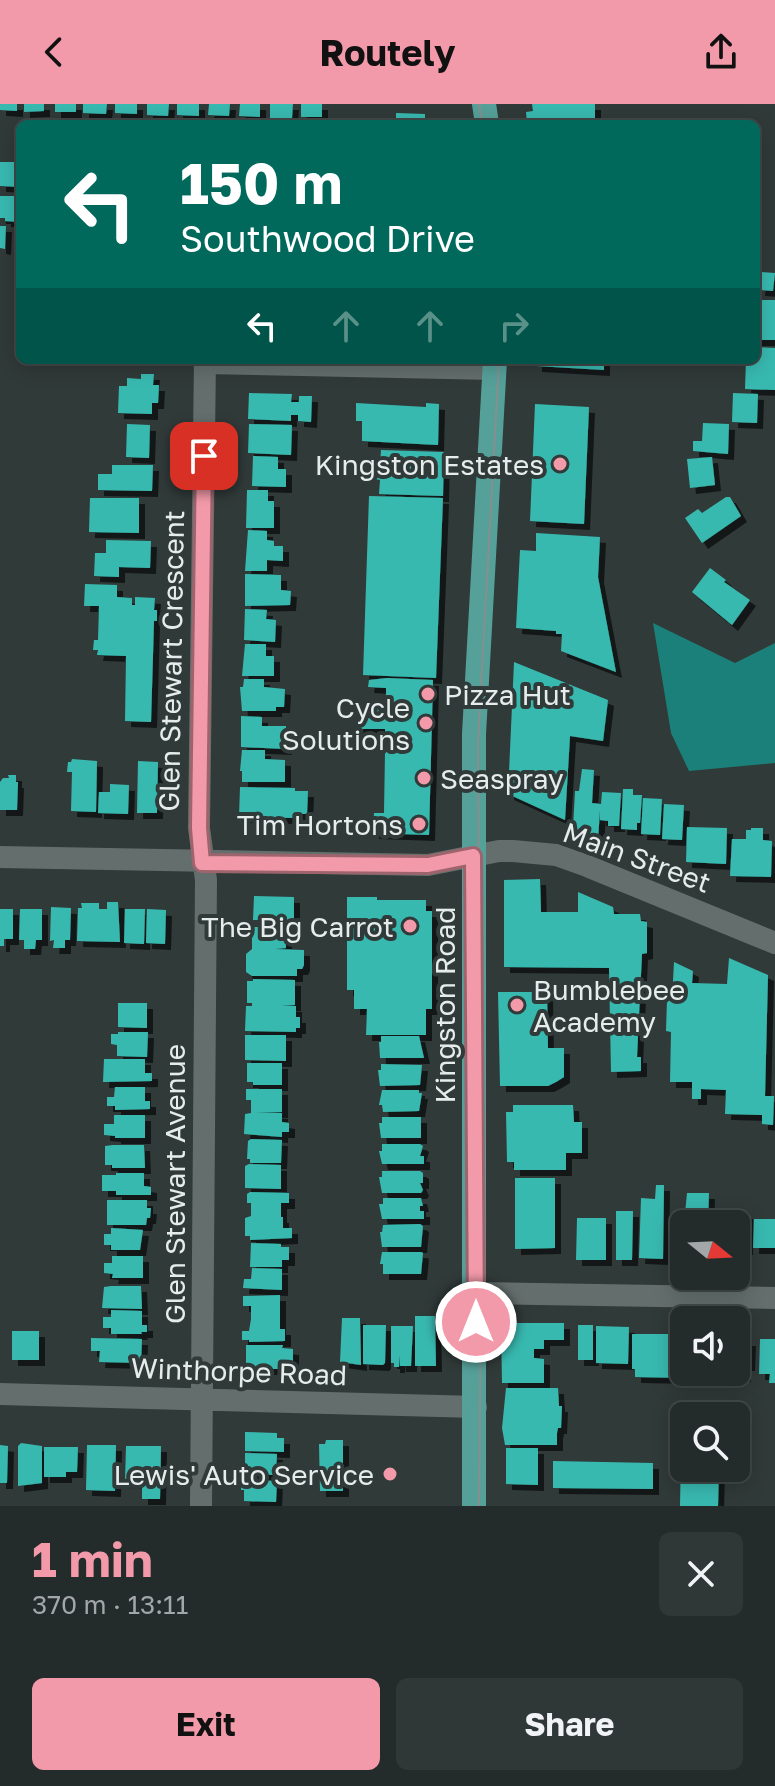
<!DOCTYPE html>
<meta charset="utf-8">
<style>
:root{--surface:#242c2b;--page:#303837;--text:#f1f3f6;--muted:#a3a7a9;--line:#414847;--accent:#f39aaa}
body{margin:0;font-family:"Golos Text",sans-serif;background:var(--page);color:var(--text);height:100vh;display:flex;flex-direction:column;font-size:30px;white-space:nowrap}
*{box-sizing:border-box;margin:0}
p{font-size:26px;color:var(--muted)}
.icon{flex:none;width:44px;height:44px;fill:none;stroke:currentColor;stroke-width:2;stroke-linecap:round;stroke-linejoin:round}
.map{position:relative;height:1402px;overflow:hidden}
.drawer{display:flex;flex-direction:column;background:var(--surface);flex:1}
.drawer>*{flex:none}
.hud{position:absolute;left:16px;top:16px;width:744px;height:244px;border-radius:12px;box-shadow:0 4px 20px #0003,0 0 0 2px var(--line);background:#00695c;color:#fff;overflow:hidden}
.needle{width:52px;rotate:108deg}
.buttons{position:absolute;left:670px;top:1106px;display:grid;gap:16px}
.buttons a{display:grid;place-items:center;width:80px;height:80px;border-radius:12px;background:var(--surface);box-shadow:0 4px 20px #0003,0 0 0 2px var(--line);font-size:40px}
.pin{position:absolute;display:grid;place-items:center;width:68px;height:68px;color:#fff;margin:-34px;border-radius:16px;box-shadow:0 4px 12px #0006}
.me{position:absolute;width:88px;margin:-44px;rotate:0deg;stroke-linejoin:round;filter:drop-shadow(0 0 6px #0008)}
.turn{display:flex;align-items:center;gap:28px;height:168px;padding:0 32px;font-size:36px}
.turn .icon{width:104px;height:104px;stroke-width:2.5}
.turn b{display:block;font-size:56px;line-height:68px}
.lanes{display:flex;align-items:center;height:76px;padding:0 32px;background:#0003;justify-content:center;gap:40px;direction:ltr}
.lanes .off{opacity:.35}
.round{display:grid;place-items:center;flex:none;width:84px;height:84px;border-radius:12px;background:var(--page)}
.summary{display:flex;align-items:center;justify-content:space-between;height:136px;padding:0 32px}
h1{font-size:48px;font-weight:700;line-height:60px;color:var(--accent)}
.cta{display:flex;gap:16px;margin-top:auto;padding:16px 32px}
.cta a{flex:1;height:92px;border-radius:12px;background:var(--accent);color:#111;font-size:32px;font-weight:700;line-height:92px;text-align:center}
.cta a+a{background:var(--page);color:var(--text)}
header{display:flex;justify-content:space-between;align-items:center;height:104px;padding:0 32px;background:var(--accent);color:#111;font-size:36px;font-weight:700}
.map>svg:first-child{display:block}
</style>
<header><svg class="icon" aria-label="back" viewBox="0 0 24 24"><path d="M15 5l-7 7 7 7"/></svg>Routely<svg class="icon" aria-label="share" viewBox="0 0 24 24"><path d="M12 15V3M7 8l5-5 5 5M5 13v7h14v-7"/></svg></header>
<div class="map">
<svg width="775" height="1402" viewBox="0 0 775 1402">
<defs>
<filter id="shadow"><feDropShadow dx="6" dy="6" stdDeviation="0" flood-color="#0009"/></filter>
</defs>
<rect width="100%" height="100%" fill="#303a39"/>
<!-- forest -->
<path fill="#1b8079" d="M653,519L735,559L775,539V659L689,667L671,629Z"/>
<!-- building -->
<path fill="#39b9b0" filter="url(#shadow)" d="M0,0H17V7L0,6Z
M24,0H44V7L24,8Z
M55,0H76V8H55Z
M83,0H107L106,10L83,9Z
M115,0H137V10L115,9Z
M147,0H169L168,12L147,11Z
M177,0H199V12L177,11Z
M209,0H230L229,12L208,11Z
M240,0H260V13L239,12Z
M270,0H293L292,14H270Z
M301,0H322V13H301Z
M532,0H595V20H527L526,8L533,7Z
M396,9L425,10V20H396Z
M0,58H20V83L0,82Z
M0,92H20V118L5,117V114H0Z
M0,122H6L5,145L0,144Z
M761,168L775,169L773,187L759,186Z
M756,196H775V236H756Z
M756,243L775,244V286L745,285L746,256H756Z
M536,256H604V266L536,262Z
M141,270H154L153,281H159L158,299H152V310L118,309L119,282H127V274L141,275Z
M249,289L292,290L291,298H299V292H312L311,318L298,317V311H291V317L248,315Z
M733,289L758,290L757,319L732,318Z
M356,299L426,303V299L439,300L438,341L362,337V317H356Z
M535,300L589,303L584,420L530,417Z
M703,319L729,320L728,350L693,347V337H702Z
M127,320L150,321L149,354L126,353Z
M249,320L292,321L291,351L248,349Z
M381,346L444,348L443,392L379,390L380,376L375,375V360H380Z
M253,352L278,353V365H286V383L252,382Z
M712,353L715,381L690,384L687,355Z
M112,361H153L152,387L98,386V370H112Z
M247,386H268V397H274V424H246Z
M369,392L443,394L436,574L363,571Z
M726,393H730L741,412L702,439L685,414L698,405L702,409Z
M90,394H139V429L89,428Z
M248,426L267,427V436L274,437V442H283V457L267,456V467H245Z
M536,429L600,433L598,473L616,568L561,547L562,530H556V527L516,524L520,446L536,447Z
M106,436L151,437L150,464L119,463V473L94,472L95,449H106Z
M710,464L726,476L724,478L750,496L732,521L692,488Z
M245,470L281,471V486L291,487L290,501L245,502Z
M85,480L117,481V493L132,494V501H135V493L155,494L154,506H157V517H154L151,618L125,617L126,552L97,551L98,546H93L94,536H98L99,502H84Z
M245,505L267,506L266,515L276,516L275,538L244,536Z
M245,540H266V552H274V572H242Z
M514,558L608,596L603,637L570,632L565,716L508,690Z
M387,574L433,576L429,731L373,729L374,709H384L385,648L406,649V642L385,641V625H357L358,614H372V598H386V584L368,583L369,576Z
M244,575H264V583L285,585L284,603H276V607H242L240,583H243Z
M241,612L262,613V622H286V645L241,643Z
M242,646H265V655L285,656V678H242V667H240Z
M72,655L97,657L96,708L71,707L72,668H67L68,658H71Z
M138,657L158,658L157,709H137Z
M582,665L594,666L592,699L601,700L602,688L621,689L619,722H608V717L600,716V706L598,736L573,724L575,687H579Z
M8,671H16V678H18L17,706H0V678L3,674H9Z
M110,680L129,681L128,710L98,709L99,688H110Z
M240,683L295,684V687H308L307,710H294V714L239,713Z
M623,685H633V691H642L640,719H637V726L621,725Z
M643,694L662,695L660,731L641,730Z
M664,700L684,701L682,736L662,735Z
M687,723L727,724L726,760L686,758Z
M751,724H763V736L772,737L771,773L730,772L732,735H746V726H751Z
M540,775L541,808H578V788L613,803L614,810H640L641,817L647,818V849L642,850L637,953H641V967L611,968L609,864L504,863V776Z
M254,792L294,793V816H253Z
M347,793H377V796H426V807H432V905H426V931H366L367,905H354V886H347Z
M107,798H118L120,838L77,837L78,804H82L81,799H99V805H107Z
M51,803L71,804L70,836H65V844H53L54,836L50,837Z
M0,805H13V835H4V842H0Z
M20,805H42V836H36L35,845H24V836H19Z
M125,805H145L144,840L124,839Z
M147,805L166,806L165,840L146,839Z
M252,823H286V844L275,845L304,846V861L302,865H297V872H252L246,868V850L252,845Z
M729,854L768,871L765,992H774L773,1021L762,1020V1011L725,1010L726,986L701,985V995H692V978H670L671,928L666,927L667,896H672L674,858L693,867L692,879L727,880Z
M253,875L295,876V901L281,902H296V913H300V924H296V928L245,927L246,902H252V899H247V877H253Z
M498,888H547L548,944H564V973L556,978L548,982H500Z
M118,899H147V924L118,923Z
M118,928H148L147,953L117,952V941L111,940V930H118Z
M245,931H286V957L245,956Z
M381,932H419L424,954H380L379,938H381Z
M104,955H145V969H152V977L103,978Z
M247,959H282V981H253V978H247Z
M381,960L422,961L420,981L380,982L378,966H381Z
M115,983H145V997H150V1005L115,1006V1002H107V993H114Z
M246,985H282V1008L255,1009H282V1018L289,1019V1028H282V1033L244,1030L245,1010L251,1009V996H246Z
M382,986H419V989H422L419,1007L383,1008L382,1001H379Z
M513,1001H573L574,1018H582V1049H566V1066H514V1058H507L506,1008H513Z
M114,1011H145V1034H115V1032L104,1031V1020H114Z
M382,1013H421V1034H381L379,1019H382Z
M251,1035L282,1036L281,1059H250V1055H247L248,1037Z
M382,1040H420L423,1042L420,1052H424V1060H382L379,1047H382Z
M113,1041H144L145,1064H112V1061H105V1042Z
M249,1060L281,1061V1085L245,1084V1062Z
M382,1067H420L423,1069V1079H420L423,1086L421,1089H382L379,1073H382Z
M116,1069H144V1082L151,1083V1091H116V1087H102V1071H116Z
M515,1074H555V1144L515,1145Z
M656,1081H664L663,1155L639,1154L641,1094L655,1095Z
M250,1088L289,1089V1099H281V1113H283V1124H292V1134L250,1136V1132H245V1114L251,1112V1099H247V1090Z
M687,1089H709L708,1120H684Z
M383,1094H421L423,1102H420V1107H424V1115H382L379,1100H383Z
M107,1096H147V1104H151L150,1114H147L146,1121H107Z
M616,1107H633L632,1156H616Z
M724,1108L747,1109V1145H744V1151H736V1120H724Z
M577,1114H606V1156H576Z
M754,1115H775V1144H753Z
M420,1120L423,1122L421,1143H382L380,1128H382L383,1121Z
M681,1123H684V1149L680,1148Z
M111,1124L143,1126L140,1146H111V1141H104V1130H111Z
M251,1139L281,1140V1143H289V1156H282V1163H250Z
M382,1148H421L423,1149L421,1170H383V1160H380Z
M112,1152H143V1174H112L113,1170L104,1169V1159H112Z
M252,1164L282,1165V1186L243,1184L244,1175H251Z
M111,1182H141L142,1205L102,1204L104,1183Z
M280,1191V1225H285V1237L249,1238V1236H242V1227H249L251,1215V1202H243V1192Z
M111,1206L142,1207V1221H147V1228H141L142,1230H111V1224H103V1213H111Z
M415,1212H435L436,1262H415Z
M342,1214H360L361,1261L340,1258Z
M506,1219H564V1236H544V1245H534V1254L544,1255V1279H502L501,1223Z
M363,1221H386L385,1259L383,1261L363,1260Z
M578,1221H593V1256H578Z
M391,1222H413L411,1262H400V1251L399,1263H394V1259H391Z
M596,1222L629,1223L628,1260L596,1259Z
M12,1227H39V1256H12Z
M632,1230H684V1274L635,1273V1265H632Z
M91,1234L142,1235L141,1259L99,1258L100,1247H91Z
M760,1235H775V1279H769L770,1270H759Z
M736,1236H750L749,1261H745V1272H730V1268H736Z
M246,1241H283L282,1244L293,1245V1260H283V1265H246Z
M506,1284H558L559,1302H562L561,1324H558L557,1329V1341H505L502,1324Z
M245,1328L277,1329V1334H284V1348L245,1347Z
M326,1336H343V1387H320L319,1340H325Z
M21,1339L42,1342V1379L18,1382V1342Z
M0,1341L8,1342L7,1379H0Z
M87,1341H116L115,1387L86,1386Z
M126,1342H161L160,1395H142V1379L125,1378Z
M44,1343H78L77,1368H66V1373H44Z
M506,1344H538V1381L506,1380Z
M245,1349L277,1350L276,1371L245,1370Z
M681,1350H684V1364H719L718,1402H680Z
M553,1357L653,1359V1385L553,1384Z
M244,1376L277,1377L276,1398L244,1397V1386H241V1378Z"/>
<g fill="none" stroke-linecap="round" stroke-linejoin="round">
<!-- minor -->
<path stroke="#646f6d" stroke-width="22" d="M205,259L494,265
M0,753L428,761L499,747H513L556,751L587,762L775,839
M476,1189L775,1194
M0,1290L476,1303
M201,1402L206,776L199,724L205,256"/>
<!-- major -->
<path stroke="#56a09a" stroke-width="24" d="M484,0L487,20
M474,1402V630L495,256"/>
<!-- tram -->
<path stroke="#878f8e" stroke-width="2" d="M479,0L482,20
M479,1402L481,1190L478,638L499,256"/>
</g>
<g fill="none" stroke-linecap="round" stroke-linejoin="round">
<defs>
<path id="route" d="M204,352L199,724L202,759L428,761L473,752L476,1218"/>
</defs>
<!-- route casing -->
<use href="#route" stroke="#9e646e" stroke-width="20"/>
<!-- route -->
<use href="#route" stroke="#f39aaa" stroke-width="14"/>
</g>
<!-- markers -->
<g fill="#f39aaa" stroke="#303a39" stroke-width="3">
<circle cx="560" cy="360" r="8"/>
<circle cx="428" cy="590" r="8"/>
<circle cx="426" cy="619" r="8"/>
<circle cx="424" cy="674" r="8"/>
<circle cx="419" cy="720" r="8"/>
<circle cx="410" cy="822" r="8"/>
<circle cx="517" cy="901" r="8"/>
<circle cx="390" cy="1370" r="8"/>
</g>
<g text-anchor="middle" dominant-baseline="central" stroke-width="8" stroke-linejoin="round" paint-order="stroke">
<!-- poi labels -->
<g font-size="28" fill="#e5eceb" stroke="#303a39" text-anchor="end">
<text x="544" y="360">Kingston Estates</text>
<text x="444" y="590" text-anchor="start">Pizza Hut</text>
<text x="410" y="603">Cycle<tspan x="410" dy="32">Solutions</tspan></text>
<text x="440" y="674" text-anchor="start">Seaspray</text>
<text x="403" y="720">Tim Hortons</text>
<text x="394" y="822">The Big Carrot</text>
<text x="533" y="885" text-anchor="start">Bumblebee<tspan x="533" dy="32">Academy</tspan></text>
<text x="374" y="1370">Lewis' Auto Service</text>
</g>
<!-- street labels -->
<g font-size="28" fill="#e5eceb" stroke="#303a39">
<text transform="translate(171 557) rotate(-89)">Glen Stewart Crescent</text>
<text transform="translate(637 753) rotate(20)">Main Street</text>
<text transform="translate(444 901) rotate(-90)">Kingston Road</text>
<text transform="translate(174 1080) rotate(-90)">Glen Stewart Avenue</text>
<text transform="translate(239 1267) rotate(2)">Winthorpe Road</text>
</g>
</g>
</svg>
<div class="buttons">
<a><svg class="needle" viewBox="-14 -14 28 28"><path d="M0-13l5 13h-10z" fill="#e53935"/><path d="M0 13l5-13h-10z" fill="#a3a7a9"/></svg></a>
<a><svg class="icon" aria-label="sound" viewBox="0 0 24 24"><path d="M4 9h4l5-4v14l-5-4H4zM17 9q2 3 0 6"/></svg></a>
<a><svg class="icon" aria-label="search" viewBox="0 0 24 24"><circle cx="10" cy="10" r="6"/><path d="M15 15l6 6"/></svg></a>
</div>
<div class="pin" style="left:204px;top:352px;background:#d93025"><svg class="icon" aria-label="arrive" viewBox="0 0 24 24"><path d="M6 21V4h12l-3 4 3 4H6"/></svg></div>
<svg class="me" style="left:476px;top:1218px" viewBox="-20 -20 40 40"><circle r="17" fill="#f39aaa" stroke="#fff" stroke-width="3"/><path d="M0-11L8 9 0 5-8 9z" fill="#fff"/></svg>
<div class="hud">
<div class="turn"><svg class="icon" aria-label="left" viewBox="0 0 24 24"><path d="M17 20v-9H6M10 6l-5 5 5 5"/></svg><div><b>150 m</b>Southwood Drive</div></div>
<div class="lanes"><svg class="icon" aria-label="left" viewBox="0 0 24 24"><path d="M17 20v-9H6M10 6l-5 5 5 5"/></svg><svg class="icon off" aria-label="ahead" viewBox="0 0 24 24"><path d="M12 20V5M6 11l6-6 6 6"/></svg><svg class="icon off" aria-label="ahead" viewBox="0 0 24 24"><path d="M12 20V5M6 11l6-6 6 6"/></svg><svg class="icon off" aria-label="right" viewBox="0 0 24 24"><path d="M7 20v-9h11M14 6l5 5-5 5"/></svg></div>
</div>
</div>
<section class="drawer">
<div class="summary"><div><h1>1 min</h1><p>370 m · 13:11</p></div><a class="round"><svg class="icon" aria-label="close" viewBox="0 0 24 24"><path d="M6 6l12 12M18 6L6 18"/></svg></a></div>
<div class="cta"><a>Exit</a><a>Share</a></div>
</section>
